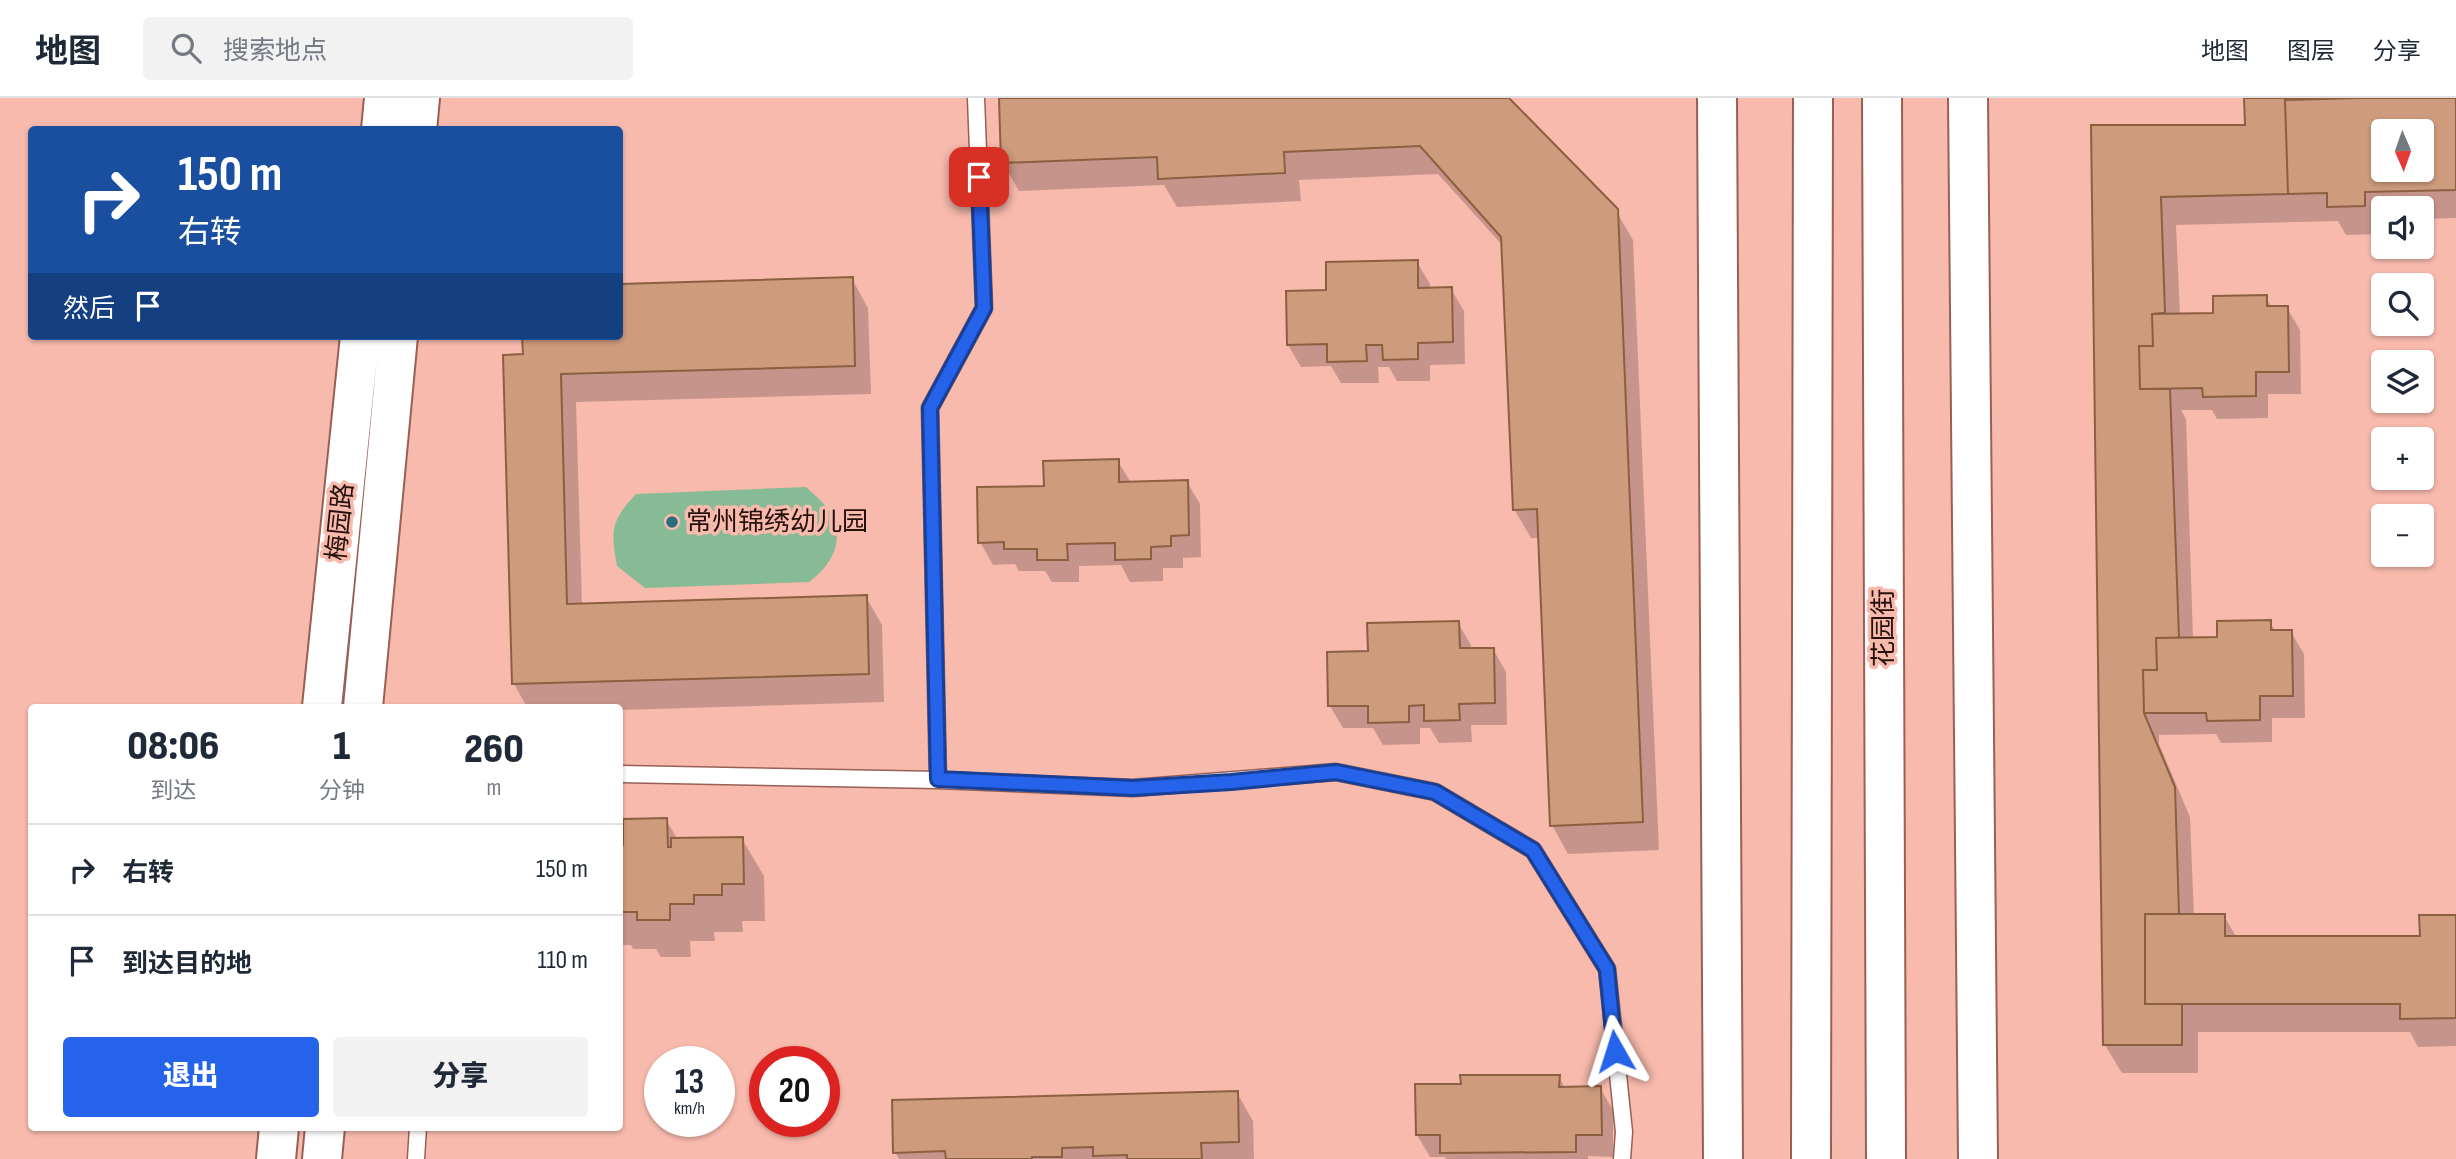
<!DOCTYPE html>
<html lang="zh">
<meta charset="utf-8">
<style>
:root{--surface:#fff;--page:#f2f2f3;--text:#1f2937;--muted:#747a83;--line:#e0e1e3;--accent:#2563eb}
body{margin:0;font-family:"Sofia Sans Condensed","Noto Sans SC",sans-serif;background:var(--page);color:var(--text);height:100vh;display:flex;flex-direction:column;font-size:26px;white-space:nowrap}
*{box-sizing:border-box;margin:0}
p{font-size:23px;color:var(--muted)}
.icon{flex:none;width:38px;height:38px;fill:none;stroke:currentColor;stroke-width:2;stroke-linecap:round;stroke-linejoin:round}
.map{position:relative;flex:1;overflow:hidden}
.sheet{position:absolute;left:28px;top:606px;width:595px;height:427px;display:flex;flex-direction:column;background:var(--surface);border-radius:7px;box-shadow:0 2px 5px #0004}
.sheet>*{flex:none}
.top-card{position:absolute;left:28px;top:28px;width:595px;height:214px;border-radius:7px;box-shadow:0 2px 5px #0004;background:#1a4fa0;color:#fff;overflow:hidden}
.needle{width:46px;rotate:178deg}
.buttons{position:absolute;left:2371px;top:21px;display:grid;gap:14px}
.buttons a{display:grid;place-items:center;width:63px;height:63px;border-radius:7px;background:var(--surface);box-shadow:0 2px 5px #0004;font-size:35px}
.speed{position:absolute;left:644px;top:948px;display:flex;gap:14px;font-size:35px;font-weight:700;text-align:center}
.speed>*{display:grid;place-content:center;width:91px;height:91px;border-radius:50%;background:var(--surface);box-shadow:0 2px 5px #0004;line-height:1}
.speed small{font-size:18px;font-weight:400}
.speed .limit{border:10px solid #d22;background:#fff;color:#111}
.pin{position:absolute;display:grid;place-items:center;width:60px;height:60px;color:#fff;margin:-30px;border-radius:14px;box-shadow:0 4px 10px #0006}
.me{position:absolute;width:77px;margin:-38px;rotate:354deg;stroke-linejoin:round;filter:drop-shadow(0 0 5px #0008)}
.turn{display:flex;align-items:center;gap:24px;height:147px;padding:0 35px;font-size:32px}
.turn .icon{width:91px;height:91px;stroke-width:2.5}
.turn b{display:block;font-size:49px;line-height:60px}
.then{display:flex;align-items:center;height:66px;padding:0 35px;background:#0003;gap:14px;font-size:26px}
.eta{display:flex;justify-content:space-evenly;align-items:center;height:119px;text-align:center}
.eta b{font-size:42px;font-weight:800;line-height:49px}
.primary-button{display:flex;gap:14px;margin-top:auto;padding:14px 35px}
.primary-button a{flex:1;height:80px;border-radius:7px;background:var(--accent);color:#fff;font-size:28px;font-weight:800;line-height:80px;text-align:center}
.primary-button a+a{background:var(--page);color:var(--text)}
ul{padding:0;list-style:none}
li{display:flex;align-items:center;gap:21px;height:91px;padding:0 35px;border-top:2px solid var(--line)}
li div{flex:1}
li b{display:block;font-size:26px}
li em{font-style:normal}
header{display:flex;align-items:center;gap:42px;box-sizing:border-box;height:98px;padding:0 35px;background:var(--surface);border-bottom:2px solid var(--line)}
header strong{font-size:33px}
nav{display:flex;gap:38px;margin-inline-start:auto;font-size:24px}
.search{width:490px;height:63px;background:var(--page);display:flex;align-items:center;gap:18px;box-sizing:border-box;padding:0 24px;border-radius:7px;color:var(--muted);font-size:26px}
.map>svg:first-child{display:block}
</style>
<header>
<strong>地图</strong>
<div class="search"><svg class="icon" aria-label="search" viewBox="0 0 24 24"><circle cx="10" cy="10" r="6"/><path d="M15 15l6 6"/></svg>搜索地点</div>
<nav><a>地图</a><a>图层</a><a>分享</a></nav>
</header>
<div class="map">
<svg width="2456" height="1061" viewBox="0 0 2456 1061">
<rect width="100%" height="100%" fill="#f8baad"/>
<!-- green -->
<path fill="#87bb95" d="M806,389C813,396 824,404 829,413C846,441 833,466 809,484L645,490L617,468C611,432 610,424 636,396Z"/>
<!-- shadow -->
<path fill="#0003" fill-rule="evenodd" d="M1000,0H1507L1616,113L1633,142L1659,752L1568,756L1552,727L1540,440H1531L1514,411L1504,149L1438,76L1299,82L1301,103L1177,109L1164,87L1019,93L1003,65Z
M2245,0H2456V120L2422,121V110H2384V122H2380L2381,136L2346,137L2338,123L2176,127L2180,217H2215L2266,199L2272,210H2287L2300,232L2301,296H2268V320L2217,321L2212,312H2181L2186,321L2193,541H2219L2270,524L2276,534H2291L2304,556L2305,620H2272V644L2221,645L2216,636L2159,637V646L2190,719L2194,818H2224L2237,840L2421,839L2456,819V948L2418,949L2410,934H2198V975H2122L2105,947L2093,28L2246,29ZM2384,33H2422V72H2384Z
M1417,164L1430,186V191H1451L1464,213L1465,266L1430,267V283H1397L1389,269H1378L1379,285H1341L1331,268L1301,269L1288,247L1328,194Z
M852,181L868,210L871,296L576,304L582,507L866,499L882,527L884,604L620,612V609H527L514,586L524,238H620V188Z
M1118,363L1131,385L1187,384L1200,406L1201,459L1183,460V470H1163V483L1130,484L1121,467L1079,468V484H1052L1045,473H1019L1015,466L993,467L980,444L1045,389Z
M1458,525L1471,547V552L1493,551L1506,574L1507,627H1471L1472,644L1439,645L1430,630H1420V646L1383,647L1373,630H1343L1330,608L1370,555Z
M666,722L678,742L742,741L764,778L765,823H742L743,834H714L715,843H690L691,859H661L656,851H633L631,847H620V749H625Z
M1559,979L1565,990H1600L1613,1012V1059L1588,1058V1061H1446L1445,1059H1430L1417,1037L1462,988Z
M1237,995L1253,1023L1254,1061H899L895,1054Z"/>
<!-- building -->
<path fill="#ce9b7c" stroke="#8d5f41" stroke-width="2" fill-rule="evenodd" d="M999,0H1509L1618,111L1643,724L1550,728L1537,411L1513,412L1501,139L1420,48L1284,54L1285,75L1158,81L1157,59L1001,65Z
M2244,0H2360L2285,2L2288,96L2161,99L2165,215L2152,216L2153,248H2139L2140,291H2170L2179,540H2156L2157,572H2143L2144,615L2175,689L2179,816H2145V906H2182V947H2103L2091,27H2245Z
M2360,0H2456V92L2365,94V108L2327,109V95L2288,96L2285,2ZM2384,33H2422V72H2384Z
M1418,162V190L1452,189L1453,244L1418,245V261L1383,262L1382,247H1366L1367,263L1327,264V246L1287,247L1286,193L1326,192V164Z
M853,179L855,268L561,276L567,506L867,497L869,576L512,586L503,257L523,256L522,238H620V186Z
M2267,197V208H2288L2289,274H2256V298L2203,299L2202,290L2140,291L2139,248H2153L2152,216L2213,215V198Z
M1119,361V384L1188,382L1189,437L1171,438V448L1151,449V461L1115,462V445L1067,446L1068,462H1037V451H1004V444L978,445L977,389L1044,388L1043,363Z
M2271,522V532H2292L2293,598H2260V622L2207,623L2206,615H2144L2143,572H2157L2156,540L2217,539V523Z
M1459,523L1460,550H1494L1495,605L1459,606L1460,622L1424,623V607L1409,608V624L1368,625V608H1328L1327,554L1368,553L1367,525Z
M667,720L668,749H671V740L743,739L744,786H722V797H694V806H670V822H637V814H620V747H623V721Z
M2145,816H2225V838H2420L2419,817H2456V920L2400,921V906H2145Z
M1460,977H1560L1559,989L1601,988L1602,1037H1576V1054L1440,1055V1037H1416L1415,986H1461Z
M1238,993L1239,1044L1201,1045L1202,1061H1127V1057L1093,1058V1049L1062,1050V1059H1032V1061H946L945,1053L893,1055L892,1002Z"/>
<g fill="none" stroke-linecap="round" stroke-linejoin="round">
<defs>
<path id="service" d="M620,676L938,682L1133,690L1336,674L1435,694L1533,752L1607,871L1624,1034L1622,1061
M938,682L930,310L984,210L976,0
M416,1061L418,1029"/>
<path id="tertiary" d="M1717,0L1723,1061
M1968,0L1978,1061
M381,32L384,0
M417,32L420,0
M322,609L360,238
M363,609L398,238
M276,1061L279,1029
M322,1061L325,1029"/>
<path id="secondary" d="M1882,0L1886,1061
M1811,1061L1813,0"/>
</defs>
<!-- service casing -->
<use href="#service" stroke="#976055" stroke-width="19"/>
<!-- tertiary casing -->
<use href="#tertiary" stroke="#976055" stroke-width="42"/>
<!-- secondary casing -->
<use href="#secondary" stroke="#976055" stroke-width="42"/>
<!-- service -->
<use href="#service" stroke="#fff" stroke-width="16"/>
<!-- tertiary -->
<use href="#tertiary" stroke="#fff" stroke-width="38"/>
<!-- secondary -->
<use href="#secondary" stroke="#fff" stroke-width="38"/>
</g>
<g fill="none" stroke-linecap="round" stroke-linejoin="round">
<defs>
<path id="route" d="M979,79L984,210L930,310L938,681L1133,690L1231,684L1336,674L1435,694L1533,752L1607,871L1615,953"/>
</defs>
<!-- route casing -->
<use href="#route" stroke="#184099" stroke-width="18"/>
<!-- route -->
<use href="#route" stroke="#2563eb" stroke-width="12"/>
</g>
<!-- markers -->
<circle fill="#286f7c" stroke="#f8baad" stroke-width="2.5" cx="672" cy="424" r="7"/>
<g text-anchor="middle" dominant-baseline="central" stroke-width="7" stroke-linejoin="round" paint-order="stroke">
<!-- street labels -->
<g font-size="26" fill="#25100c" stroke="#f8baad">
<text transform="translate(341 424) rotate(-84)">梅园路</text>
<text transform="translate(1884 530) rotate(-90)">花园街</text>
</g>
<!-- poi labels -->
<g font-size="26" fill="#25100c" stroke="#f8baad" text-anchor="start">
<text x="686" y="424">常州锦绣幼儿园</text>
</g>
</g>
</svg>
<div class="buttons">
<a><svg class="needle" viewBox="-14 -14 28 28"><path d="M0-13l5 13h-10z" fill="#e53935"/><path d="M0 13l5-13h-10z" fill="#747a83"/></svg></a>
<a><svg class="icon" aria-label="sound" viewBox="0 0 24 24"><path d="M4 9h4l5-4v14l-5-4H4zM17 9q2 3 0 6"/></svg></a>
<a><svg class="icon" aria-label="search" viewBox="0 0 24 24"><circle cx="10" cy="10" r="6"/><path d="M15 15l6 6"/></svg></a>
<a><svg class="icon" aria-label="layers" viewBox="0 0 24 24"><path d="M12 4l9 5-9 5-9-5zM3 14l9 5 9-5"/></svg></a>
<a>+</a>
<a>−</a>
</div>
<div class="speed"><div>13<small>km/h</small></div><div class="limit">20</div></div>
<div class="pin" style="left:979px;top:79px;background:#d93025"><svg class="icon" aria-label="arrive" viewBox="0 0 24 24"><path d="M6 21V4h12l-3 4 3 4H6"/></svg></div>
<svg class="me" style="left:1615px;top:953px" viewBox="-20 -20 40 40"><path d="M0-17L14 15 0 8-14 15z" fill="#2563eb" stroke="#fff" stroke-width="4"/></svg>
<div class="top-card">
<div class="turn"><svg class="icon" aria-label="right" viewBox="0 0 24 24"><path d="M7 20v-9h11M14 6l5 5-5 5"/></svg><div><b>150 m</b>右转</div></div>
<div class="then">然后<svg class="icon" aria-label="arrive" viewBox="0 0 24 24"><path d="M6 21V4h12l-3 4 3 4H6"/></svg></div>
</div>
<section class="sheet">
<div class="eta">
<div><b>08:06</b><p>到达</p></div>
<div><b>1</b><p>分钟</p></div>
<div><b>260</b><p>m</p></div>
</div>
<ul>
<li><svg class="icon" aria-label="right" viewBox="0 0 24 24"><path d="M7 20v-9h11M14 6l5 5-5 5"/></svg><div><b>右转</b></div><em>150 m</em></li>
<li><svg class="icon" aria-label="arrive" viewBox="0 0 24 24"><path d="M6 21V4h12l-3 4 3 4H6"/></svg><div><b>到达目的地</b></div><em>110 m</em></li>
</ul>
<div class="primary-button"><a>退出</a><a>分享</a></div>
</section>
</div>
